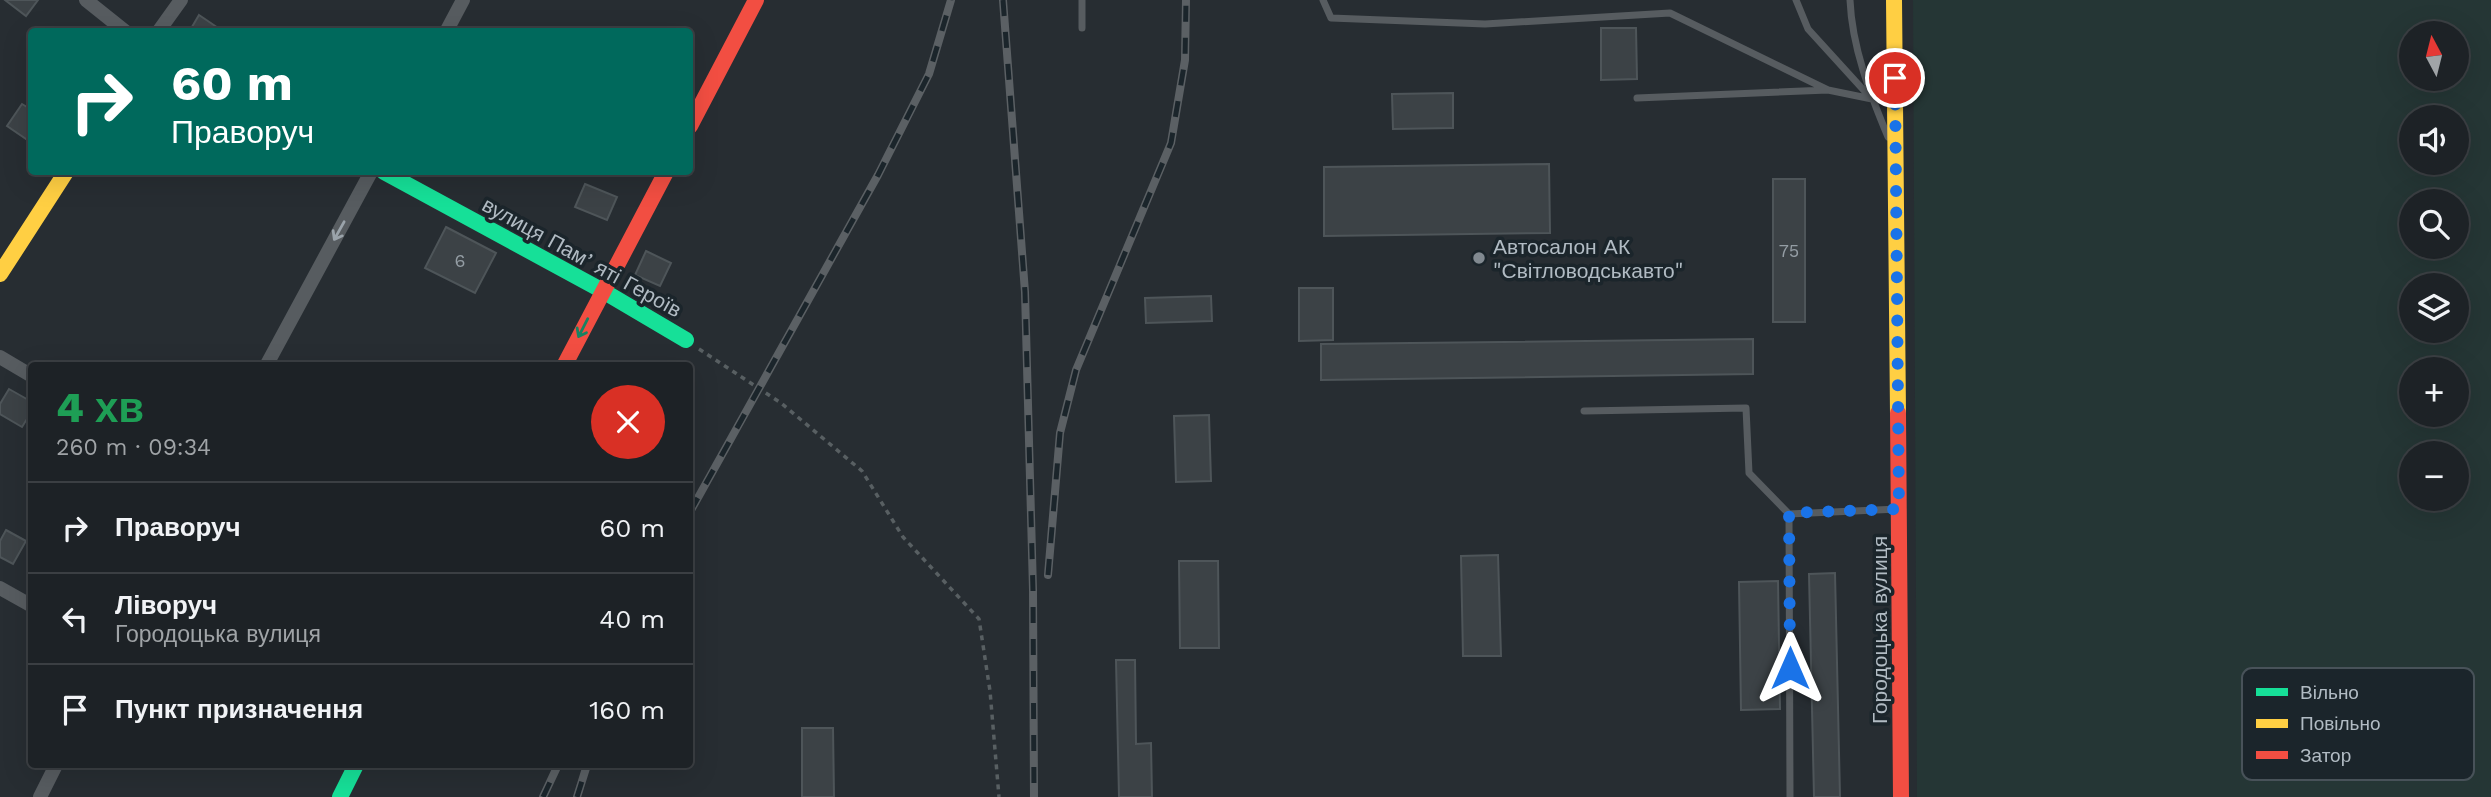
<!DOCTYPE html>
<html lang="uk">
<meta charset="utf-8">
<style>
:root{--surface:#1d2226;--page:#252a2e;--text:#f1f3f6;--muted:#a0a4a7;--line:#3b3f43}
body{margin:0;font-family:"Work Sans",sans-serif;background:var(--page);color:var(--text);height:100vh;display:flex;flex-direction:column;font-size:26px;white-space:nowrap}
*{box-sizing:border-box;margin:0}
p{font-size:23px;color:var(--muted)}
.icon{flex:none;width:38px;height:38px;fill:none;stroke:currentColor;stroke-width:2;stroke-linecap:round;stroke-linejoin:round}
.map{position:relative;flex:1;overflow:hidden}
.sheet{position:absolute;left:28px;top:362px;width:665px;height:406px;display:flex;flex-direction:column;background:var(--surface);border-radius:7px;box-shadow:0 7px 28px #0002,0 0 0 2px var(--line)}
.sheet>*{flex:none}
.banner{position:absolute;left:28px;top:28px;width:665px;height:147px;border-radius:7px;box-shadow:0 7px 28px #0002,0 0 0 2px var(--line);background:#00695c;color:#fff;overflow:hidden}
.needle{width:46px;rotate:353deg}
.tools{position:absolute;left:2399px;top:21px;display:grid;gap:14px}
.tools a{display:grid;place-items:center;width:70px;height:70px;border-radius:50%;background:var(--surface);box-shadow:0 7px 28px #0002,0 0 0 2px var(--line);font-size:35px}
.pin{position:absolute;display:grid;place-items:center;width:60px;height:60px;color:#fff;margin:-30px;border:4px solid #fff;border-radius:50%;box-shadow:0 2px 7px #0007}
.me{position:absolute;width:77px;margin:-38px;rotate:0deg;stroke-linejoin:round;filter:drop-shadow(0 0 5px #0008)}
.turn{display:flex;align-items:center;gap:24px;height:147px;padding:0 28px;font-size:32px}
.turn .icon{width:91px;height:91px;stroke-width:2.5}
.turn b{display:block;font-size:49px;line-height:60px}
.round{display:grid;place-items:center;flex:none;width:74px;height:74px;border-radius:37px;background:var(--page)}
.overview{display:flex;align-items:center;justify-content:space-between;height:119px;padding:0 28px}
h1{font-size:42px;font-weight:800;line-height:52px;color:#1e9e55}
ul{padding:0;list-style:none}
li{display:flex;align-items:center;gap:21px;height:91px;padding:0 28px;border-top:2px solid var(--line)}
li div{flex:1}
li b{display:block;font-size:26px}
li em{font-style:normal}
.map>svg:first-child{display:block}
</style>
<div class="map">
<svg width="2491" height="797" viewBox="0 0 2491 797">
<rect width="100%" height="100%" fill="#272d32"/>
<!-- green -->
<path fill="#253635" fill-rule="evenodd" d="M1913,0H2491V797H1917ZM2412,33H2457V79H2412ZM2412,117H2457V163H2412ZM2412,201H2457V247H2412ZM2412,285H2457V331H2412ZM2412,369H2457V415H2412ZM2457,453V499H2412V453Z"/>
<!-- building -->
<path fill="#3c4246" stroke="#4e5559" stroke-width="2" d="M5,0H38L26,16Z
M199,15L224,32H189Z
M1601,28H1636L1637,79L1601,80Z
M1453,93V128L1393,129L1392,94Z
M22,104L32,110V143L7,126Z
M1549,164L1550,233L1324,236V167Z
M1773,179H1805V322H1773Z
M585,184L617,197L607,220L575,207Z
M446,227L496,253L475,293L425,268Z
M646,251L671,263L660,286L635,275Z
M1299,288H1333V340L1299,341Z
M1211,296L1212,321L1146,323L1145,298Z
M1753,339V374L1321,380V344Z
M9,389L32,402V411L22,427L0,414V404Z
M1209,415L1211,481L1176,482L1174,416Z
M6,530L26,541L13,564L0,557V541Z
M1498,555L1501,656H1463L1461,556Z
M1179,561H1218L1219,648H1180Z
M1835,573L1840,797H1814L1809,574Z
M1778,581L1780,709L1741,710L1739,582Z
M1116,660H1135L1136,744L1151,743L1152,797H1119Z
M802,728H833L834,797H802Z"/>
<g fill="none" stroke-linecap="round" stroke-linejoin="round">
<!-- path -->
<path stroke="#585f62" stroke-width="3.5" stroke-dasharray="5 5" stroke-linecap="butt" d="M699,349L781,403L862,471L903,537L979,619L990,691L999,797"/>
<!-- lane -->
<path stroke="#575c60" stroke-width="7" d="M1082,0V28
M1323,0L1331,18L1485,24L1670,13L1828,90
M1796,0L1808,29L1869,96
M1850,0C1852,47 1870,94 1888,137
M1637,98L1828,90L1872,99
M1584,411L1746,408L1749,473L1789,514
M1790,797L1789,514L1898,509"/>
<!-- street -->
<path stroke="#575c60" stroke-width="14" d="M86,0L126,32
M158,32L181,0
M446,32L463,0
M0,357L32,376
M266,366L371,172
M0,588L32,606
M40,797L56,765"/>
<!-- fast -->
<path stroke="#16e098" stroke-width="16" d="M384,172L603,291L686,340
M340,797L356,765"/>
<!-- slow -->
<path stroke="#ffcf43" stroke-width="16" d="M1894,0L1898,413
M0,274L66,172"/>
<!-- jam -->
<path stroke="#f24e42" stroke-width="16" d="M690,126L756,0
M564,366L666,172
M1898,413L1901,797"/>
<defs>
<path id="rail" d="M1003,0L1025,292L1033,590L1034,797
M690,512L878,175L929,74L951,0
M1048,575L1060,433L1076,370L1171,143L1185,60L1186,0
M543,797L558,765
M577,797L587,765"/>
</defs>
<!-- rail casing -->
<use href="#rail" stroke="#5b6064" stroke-width="8"/>
<!-- rail -->
<use href="#rail" stroke="#1b252b" stroke-width="5" stroke-dasharray="16" stroke-linecap="butt"/>
</g>
<!-- one-way arrows -->
<defs><path id="oneway-shaft" d="M-6 0H5M1.5-3L5.5 0L1.5 3" fill="none" stroke-width="1.6" stroke-linecap="round" stroke-linejoin="round" transform="scale(1.75)"/></defs>
<use stroke="#9aa3aa" href="#oneway-shaft" transform="translate(339 231) rotate(119)"/>
<use stroke="#188262" href="#oneway-shaft" transform="translate(583 328) rotate(117)"/>
<g fill="none" stroke-linecap="round" stroke-linejoin="round">
<!-- route -->
<path stroke="#1a73e8" stroke-width="12" stroke-dasharray="0 21.6" d="M1790,668L1789,513L1899,509L1895,78"/>
</g>
<!-- markers -->
<circle fill="#818990" stroke="#1b252b" stroke-width="2.5" cx="1479" cy="258" r="7"/>
<g text-anchor="middle" dominant-baseline="central" stroke-width="7" stroke-linejoin="round" paint-order="stroke">
<!-- number labels -->
<g font-size="18" fill="#949da4">
<text x="1789" y="250">75</text>
<text x="460" y="260">6</text>
</g>
<!-- poi labels -->
<g font-size="21" fill="#b1bbc3" stroke="#1b252b" text-anchor="start">
<text x="1493" y="246">Автосалон АК<tspan x="1493" dy="24">"Світловодськавто"</tspan></text>
</g>
<!-- street labels -->
<g font-size="21" fill="#b1bbc3" stroke="#1b252b">
<text transform="translate(582 257) rotate(29)">вулиця Памʼяті Героїв</text>
<text transform="translate(1879 630) rotate(-90)">Городоцька вулиця</text>
</g>
</g>
<!-- legend -->
<rect x="2242" y="668" width="232" height="112" rx="10" fill="#1b252b" stroke="#485259" stroke-width="2"/>
<rect x="2256" y="688" width="32" height="8" fill="#16e098"/>
<rect x="2256" y="719" width="32" height="9" fill="#ffcf43"/>
<rect x="2256" y="751" width="32" height="8" fill="#f24e42"/>
<g font-size="19" fill="#b1bbc3">
<text x="2300" y="699">Вільно</text>
<text x="2300" y="730">Повільно</text>
<text x="2300" y="762">Затор</text>
</g>
</svg>
<div class="tools">
<a><svg class="needle" viewBox="-14 -14 28 28"><path d="M0-13l5 13h-10z" fill="#e53935"/><path d="M0 13l5-13h-10z" fill="#a0a4a7"/></svg></a>
<a><svg class="icon" aria-label="sound" viewBox="0 0 24 24"><path d="M4 9h4l5-4v14l-5-4H4zM17 9q2 3 0 6"/></svg></a>
<a><svg class="icon" aria-label="search" viewBox="0 0 24 24"><circle cx="10" cy="10" r="6"/><path d="M15 15l6 6"/></svg></a>
<a><svg class="icon" aria-label="layers" viewBox="0 0 24 24"><path d="M12 4l9 5-9 5-9-5zM3 14l9 5 9-5"/></svg></a>
<a>+</a>
<a>−</a>
</div>
<div class="pin" style="left:1895px;top:78px;background:#d93025"><svg class="icon" aria-label="arrive" viewBox="0 0 24 24"><path d="M6 21V4h12l-3 4 3 4H6"/></svg></div>
<svg class="me" style="left:1790px;top:668px" viewBox="-20 -20 40 40"><path d="M0-17L14 15 0 8-14 15z" fill="#1a73e8" stroke="#fff" stroke-width="4"/></svg>
<div class="banner">
<div class="turn"><svg class="icon" aria-label="right" viewBox="0 0 24 24"><path d="M7 20v-9h11M14 6l5 5-5 5"/></svg><div><b>60 m</b>Праворуч</div></div>
</div>
<section class="sheet">
<div class="overview"><div><h1>4 хв</h1><p>260 m · 09:34</p></div><a class="round" style="background:#d93025;color:#fff"><svg class="icon" aria-label="close" viewBox="0 0 24 24"><path d="M6 6l12 12M18 6L6 18"/></svg></a></div>
<ul>
<li><svg class="icon" aria-label="right" viewBox="0 0 24 24"><path d="M7 20v-9h11M14 6l5 5-5 5"/></svg><div><b>Праворуч</b></div><em>60 m</em></li>
<li><svg class="icon" aria-label="left" viewBox="0 0 24 24"><path d="M17 20v-9H6M10 6l-5 5 5 5"/></svg><div><b>Ліворуч</b><p>Городоцька вулиця</p></div><em>40 m</em></li>
<li><svg class="icon" aria-label="arrive" viewBox="0 0 24 24"><path d="M6 21V4h12l-3 4 3 4H6"/></svg><div><b>Пункт призначення</b></div><em>160 m</em></li>
</ul>
</section>
</div>
